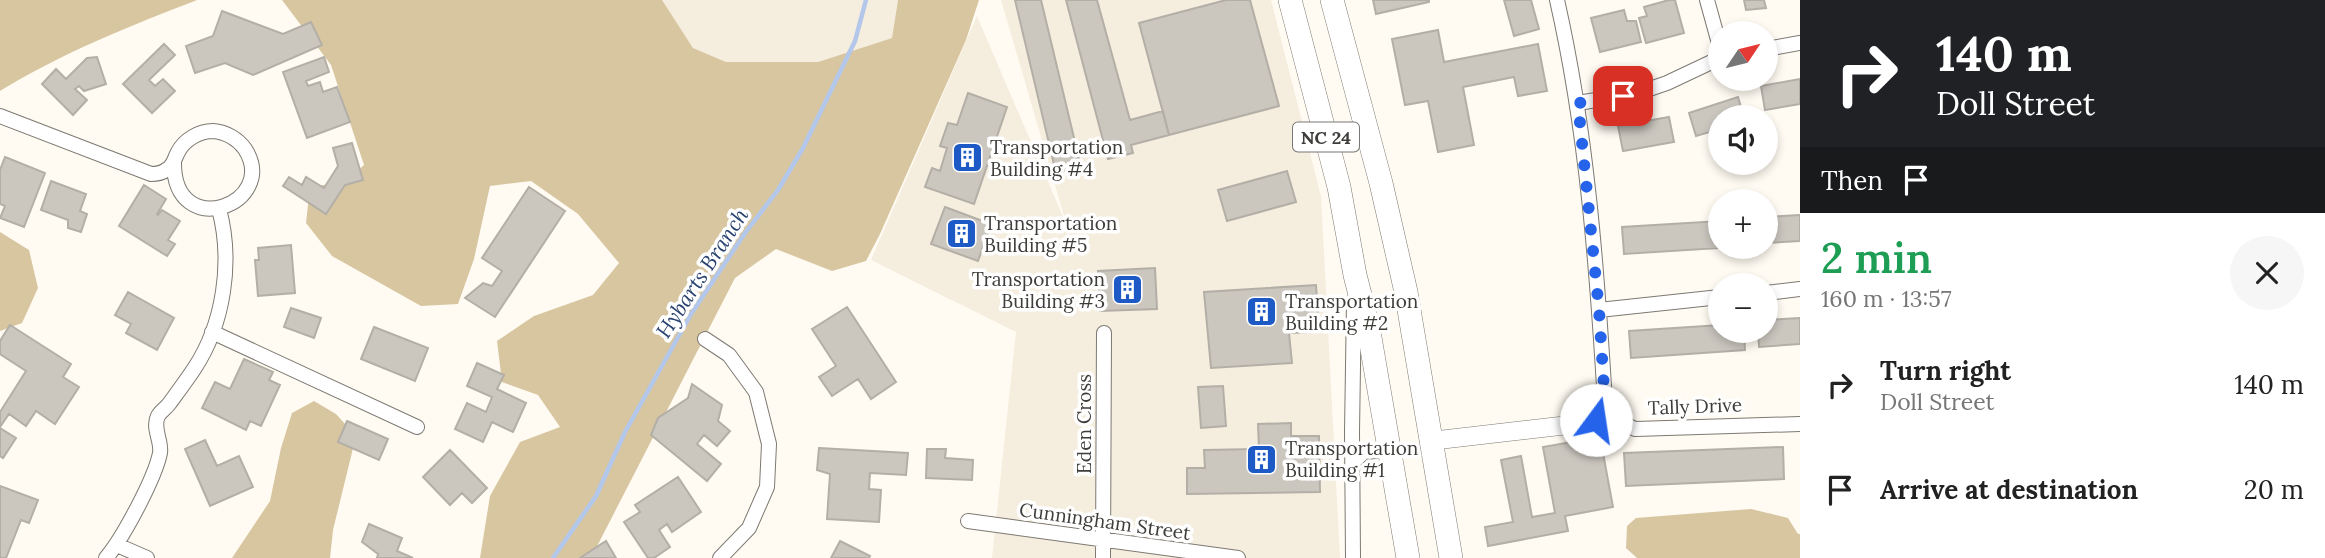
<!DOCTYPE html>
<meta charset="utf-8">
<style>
:root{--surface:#fff;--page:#f6f6f6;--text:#222;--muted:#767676}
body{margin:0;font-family:Lora,serif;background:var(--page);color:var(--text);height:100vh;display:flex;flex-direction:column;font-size:26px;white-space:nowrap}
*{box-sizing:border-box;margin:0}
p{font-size:23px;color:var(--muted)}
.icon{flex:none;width:38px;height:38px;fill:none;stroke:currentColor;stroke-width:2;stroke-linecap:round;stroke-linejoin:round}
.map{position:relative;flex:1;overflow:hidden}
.drawer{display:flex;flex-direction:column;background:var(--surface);width:525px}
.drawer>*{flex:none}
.guide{background:#202124;color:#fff;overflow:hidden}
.needle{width:46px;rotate:55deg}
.tools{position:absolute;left:1708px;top:21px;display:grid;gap:14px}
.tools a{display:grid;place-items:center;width:70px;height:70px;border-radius:50%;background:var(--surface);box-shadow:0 4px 10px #0003;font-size:35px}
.pin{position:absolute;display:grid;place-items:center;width:60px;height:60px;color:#fff;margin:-30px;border-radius:14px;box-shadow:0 4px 10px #0006}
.me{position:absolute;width:77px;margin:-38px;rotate:14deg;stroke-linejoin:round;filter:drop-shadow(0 0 5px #0008)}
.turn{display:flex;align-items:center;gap:24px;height:147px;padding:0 21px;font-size:32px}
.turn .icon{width:91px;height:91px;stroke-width:2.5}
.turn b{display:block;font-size:49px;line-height:60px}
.then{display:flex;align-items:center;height:66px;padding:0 21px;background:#0003;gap:14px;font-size:26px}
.round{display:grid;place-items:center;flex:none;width:74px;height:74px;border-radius:37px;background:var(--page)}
.summary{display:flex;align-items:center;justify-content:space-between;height:119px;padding:0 21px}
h1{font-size:42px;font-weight:600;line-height:52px;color:#1e9e55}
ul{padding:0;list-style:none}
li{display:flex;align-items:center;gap:21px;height:105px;padding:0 21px}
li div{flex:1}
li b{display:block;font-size:26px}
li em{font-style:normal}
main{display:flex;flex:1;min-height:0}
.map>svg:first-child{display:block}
</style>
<main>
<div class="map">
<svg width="1800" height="558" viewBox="0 0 1800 558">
<rect width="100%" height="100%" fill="#fffbf2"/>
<!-- built -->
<path fill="#f5edde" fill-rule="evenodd" d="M662,0H898L892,38L818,62H726L693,48Z
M1001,0H1271L1321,196L1340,558H992L1016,332L871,260L977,16L1067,226ZM968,94L1006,107L974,204L925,187L932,168L940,171L947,148L940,146L948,123L957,125ZM945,207L991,224L978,261L931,244ZM1155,268L1157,309L1100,311L1099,271ZM1316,285L1319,331L1289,333L1292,363L1211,368L1204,292ZM1290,423L1291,436H1319V492L1188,494L1187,468H1205V450L1259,449L1258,424Z"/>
<!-- forest -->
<path fill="#d8c6a1" d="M0,0H197C130,26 62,53 0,91Z
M282,0H662L693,48L726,62H818L892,38L898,0H979L966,40L880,234L866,261L832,271L776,249L735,278L591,558H480L490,496L520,442L560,427L538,395L502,382L497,341L534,316L593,295L619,263L578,214L531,181L490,186L474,259L458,304L421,306L332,256L306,223L310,186L343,184L364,165L331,65Z
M0,232L29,250L38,288L22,323L0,331Z
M314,401L336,414L356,436L333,530L330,558H232L270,501L281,448L292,413Z
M1751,509L1788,518L1798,534H1800V558H1637L1626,548L1627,526L1636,518Z"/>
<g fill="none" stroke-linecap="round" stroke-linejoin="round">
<!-- stream -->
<path stroke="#b3c7ea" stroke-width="4.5" d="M553,558L596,496L625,432L691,314L745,233L778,190L803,148L855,41L866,0"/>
</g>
<!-- building -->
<path fill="#cbc7bf" stroke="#b3afa7" stroke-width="2" d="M1015,0H1041L1081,167L1056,173Z
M1066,0H1097L1130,120L1163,111L1169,135L1131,145L1133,153L1108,159Z
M1226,0H1250L1279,106L1169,135L1139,23Z
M1373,0H1429V2L1376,14Z
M1504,0H1531L1539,29L1514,36Z
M1669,0H1675L1684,33L1646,43L1639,18L1647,16L1644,7Z
M1744,0H1764L1766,8L1746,10Z
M1624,10L1627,21H1636L1641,42L1600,52L1591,18Z
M222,11L283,34L311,22L322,45L253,75L225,63L195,73L186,46L213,36Z
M1438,30L1444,62L1538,44L1547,91L1518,96L1514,77L1463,87L1474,145L1438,152L1428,101L1405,105L1392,39Z
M164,44L175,55L149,80L155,86L163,79L175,91L152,113L123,84Z
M97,57L106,84L84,91L79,86L75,89L87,100L73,115L42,84L56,69L66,79L87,58Z
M324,57L329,72L306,81L308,86L320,82L323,92L337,87L350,122L307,138L283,72Z
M1800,79V104L1765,110L1761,86Z
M968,93L1007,107L974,204L925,187L932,168L940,171L947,148L940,146L948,123L957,125Z
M1738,97L1744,117H1720V129L1696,136L1689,113Z
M1669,117L1674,142L1623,151L1618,126Z
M352,143L363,180L345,185L326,214L283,186L289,177L302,185L306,177L324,188L338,166L333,148Z
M5,157L45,173L24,227L0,218L5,206L0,204V170Z
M1287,171L1296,202L1227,221L1218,190Z
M51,181L86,194L80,211L87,214L81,232L68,228V220L41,210Z
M144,185L166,199L157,214L158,215L162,210L180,221L168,240L175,244L167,256L119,226Z
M529,187L565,211L495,317L465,298L483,283L492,286L502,271L482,258Z
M945,207L991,224L978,261L931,244Z
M1800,215V241L1766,243V217Z
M1720,221V247H1735L1624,254L1622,227Z
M291,245L295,293L258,296L255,260H259L258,248Z
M1155,268L1157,309L1100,311L1098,271Z
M1316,285L1319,332L1289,333L1292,363L1211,368L1204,292Z
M128,292L174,318L157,350L126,333L131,324L115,315Z
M847,307L896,382L871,399L858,379L832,396L819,377L836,366L812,329Z
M291,308L321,318L314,338L284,327Z
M1800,318V344L1759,347L1758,331H1766V320Z
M10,325L71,364L63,377L79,387L55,424L36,411L26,426L9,414L0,427V412L26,371L0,354V341Z
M1720,325V331H1744L1745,350L1631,358L1629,331Z
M374,327L428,348L415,381L361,359Z
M244,359L273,372L269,380L280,385L261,426L250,421L246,430L202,408L215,382L230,389Z
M477,363L504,375L497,389L526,403L513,432L492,422L483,442L455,429L467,403L486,412L492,397L467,386Z
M692,384L722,405L718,421L730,431L717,446L704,435L697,444L721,464L707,481L651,435L658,418L688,398Z
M1223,386L1226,426L1201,428L1198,387Z
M347,421L388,439L379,460L338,442Z
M1291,423V436H1319L1320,492L1187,494V468H1205L1204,450L1259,449L1258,424Z
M0,428L16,438L3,458L0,456Z
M1600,437L1613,507L1565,516L1568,531L1488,546L1485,527L1513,522L1501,460L1521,456L1532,517L1555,513L1543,447Z
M205,440L217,466L239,456L253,487L210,506L185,449Z
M1783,447L1784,479L1626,486L1624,453Z
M819,448L908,453L906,475L870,473L869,489L881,490L879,522L827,519L830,474L817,470Z
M927,449H946L945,458L973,460L972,480L926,478Z
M450,450L487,488L472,503L462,493L450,505L423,477Z
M678,477L701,512L672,532L667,524L659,530L670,547L654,558H648L624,522L640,512L635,505Z
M0,486L38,500L29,523L21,520L6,558H0Z
M369,524L402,538L397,551L413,558H377L378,554L362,542Z
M606,541L616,558H580Z
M840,541L870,556L869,558H831Z"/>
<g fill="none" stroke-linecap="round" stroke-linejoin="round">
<defs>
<path id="minor" d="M1557,0C1587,132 1597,268 1605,403L1603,414L1635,429L1800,424
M1707,0L1720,47
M1766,49L1800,43
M1578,103L1638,93L1667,83L1720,58
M0,116L151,174C156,174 162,173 166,170C174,166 174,159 178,152C184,140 199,131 213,131C226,132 238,139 245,149C280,204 174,243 174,163
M1766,293L1800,289
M1599,310L1720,297
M212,332L417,427
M705,339L729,355L756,392L769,444L767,487L749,528L720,558
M1353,462L1364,452L1389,450
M968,521L1238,558
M117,545L147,558
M106,558C123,538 155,478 160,453C162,441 152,428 158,416C160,412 166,408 169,404C177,393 186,381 194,369C224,324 233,261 219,209
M1103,558L1104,333
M1353,558L1352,432L1354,300"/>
<path id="tertiary" d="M1430,441L1586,423L1596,420L1603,414"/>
<path id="primary" d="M1290,0L1339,187L1355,275L1368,326L1408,558
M1332,0L1381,183L1406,292L1451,558"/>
</defs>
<!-- minor casing -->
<use href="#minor" stroke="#7d7972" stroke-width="16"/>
<!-- tertiary casing -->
<use href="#tertiary" stroke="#7d7972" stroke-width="19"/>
<!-- primary casing -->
<use href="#primary" stroke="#7d7972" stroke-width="24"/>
<!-- minor -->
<use href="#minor" stroke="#fff" stroke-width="14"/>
<!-- tertiary -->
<use href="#tertiary" stroke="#fff" stroke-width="18"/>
<!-- primary -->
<use href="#primary" stroke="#fff" stroke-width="23"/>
</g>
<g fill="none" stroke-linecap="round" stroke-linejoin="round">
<!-- route -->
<path stroke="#2563eb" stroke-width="12" stroke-dasharray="0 21.6" d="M1596,420L1603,414L1605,403L1599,310L1578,103L1623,96"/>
</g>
<!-- icons -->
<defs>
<symbol id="building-square" viewBox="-11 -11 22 22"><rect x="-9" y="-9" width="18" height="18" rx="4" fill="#1d5ac6" stroke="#fff"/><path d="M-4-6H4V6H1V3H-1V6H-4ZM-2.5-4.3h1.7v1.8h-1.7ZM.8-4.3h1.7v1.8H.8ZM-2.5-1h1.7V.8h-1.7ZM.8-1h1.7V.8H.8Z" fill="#fff"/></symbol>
</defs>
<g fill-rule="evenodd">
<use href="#building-square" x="950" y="140" width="35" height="35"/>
<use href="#building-square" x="944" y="216" width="35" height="35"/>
<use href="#building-square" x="1110" y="272" width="35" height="35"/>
<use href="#building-square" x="1244" y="294" width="35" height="35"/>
<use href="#building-square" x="1244" y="442" width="35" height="35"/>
</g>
<g text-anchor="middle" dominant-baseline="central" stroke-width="7" stroke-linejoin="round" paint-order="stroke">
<!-- shield labels -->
<rect fill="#fff" stroke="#787775" stroke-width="2" x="1293" y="122.5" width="66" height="29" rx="5"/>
<g font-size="18" font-weight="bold" fill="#3e3d3a">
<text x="1326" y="137">NC 24</text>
</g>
<!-- poi labels -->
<g font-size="19" fill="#3e3d3a" stroke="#fff" text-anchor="start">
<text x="990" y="147">Transportation<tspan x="990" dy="22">Building #4</tspan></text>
<text x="984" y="223">Transportation<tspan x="984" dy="22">Building #5</tspan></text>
<text x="1105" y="279" text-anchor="end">Transportation<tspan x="1105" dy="22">Building #3</tspan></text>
<text x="1285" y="301">Transportation<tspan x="1285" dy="22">Building #2</tspan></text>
<text x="1285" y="448">Transportation<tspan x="1285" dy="22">Building #1</tspan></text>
</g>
<!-- street labels -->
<g font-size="19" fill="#3e3d3a" stroke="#fff">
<text transform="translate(1695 406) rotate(-2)">Tally Drive</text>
<text transform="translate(1084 424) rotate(-90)">Eden Cross</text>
<text transform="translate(1105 521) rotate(8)">Cunningham Street</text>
</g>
<!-- water labels -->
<g font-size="21" font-style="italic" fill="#294270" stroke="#fff">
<text transform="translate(702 273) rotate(-57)">Hybarts Branch</text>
</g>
</g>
</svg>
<div class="tools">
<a><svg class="needle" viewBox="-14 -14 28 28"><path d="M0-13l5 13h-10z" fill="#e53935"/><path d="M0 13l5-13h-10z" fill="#767676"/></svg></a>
<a><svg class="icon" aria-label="sound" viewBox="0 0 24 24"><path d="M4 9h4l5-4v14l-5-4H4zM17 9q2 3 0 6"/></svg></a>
<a>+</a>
<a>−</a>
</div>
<div class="pin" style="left:1623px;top:96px;background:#d93025"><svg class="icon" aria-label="arrive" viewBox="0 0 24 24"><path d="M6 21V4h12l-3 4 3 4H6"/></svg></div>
<svg class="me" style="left:1596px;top:420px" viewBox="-20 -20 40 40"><circle r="19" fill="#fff"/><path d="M0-13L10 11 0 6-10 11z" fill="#2563eb"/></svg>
</div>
<section class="drawer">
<div class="guide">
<div class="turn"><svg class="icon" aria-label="right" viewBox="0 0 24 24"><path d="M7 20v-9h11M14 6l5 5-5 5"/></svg><div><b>140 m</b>Doll Street</div></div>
<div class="then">Then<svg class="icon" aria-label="arrive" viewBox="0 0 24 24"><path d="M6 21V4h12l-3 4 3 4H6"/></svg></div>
</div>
<div class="summary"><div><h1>2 min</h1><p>160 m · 13:57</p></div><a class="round"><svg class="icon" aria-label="close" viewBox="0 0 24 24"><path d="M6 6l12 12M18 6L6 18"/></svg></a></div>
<ul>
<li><svg class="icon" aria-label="right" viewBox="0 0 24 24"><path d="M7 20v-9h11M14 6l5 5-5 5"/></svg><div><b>Turn right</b><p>Doll Street</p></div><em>140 m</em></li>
<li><svg class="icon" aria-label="arrive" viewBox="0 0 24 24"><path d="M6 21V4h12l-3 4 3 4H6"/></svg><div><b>Arrive at destination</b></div><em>20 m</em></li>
</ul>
</section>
</main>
